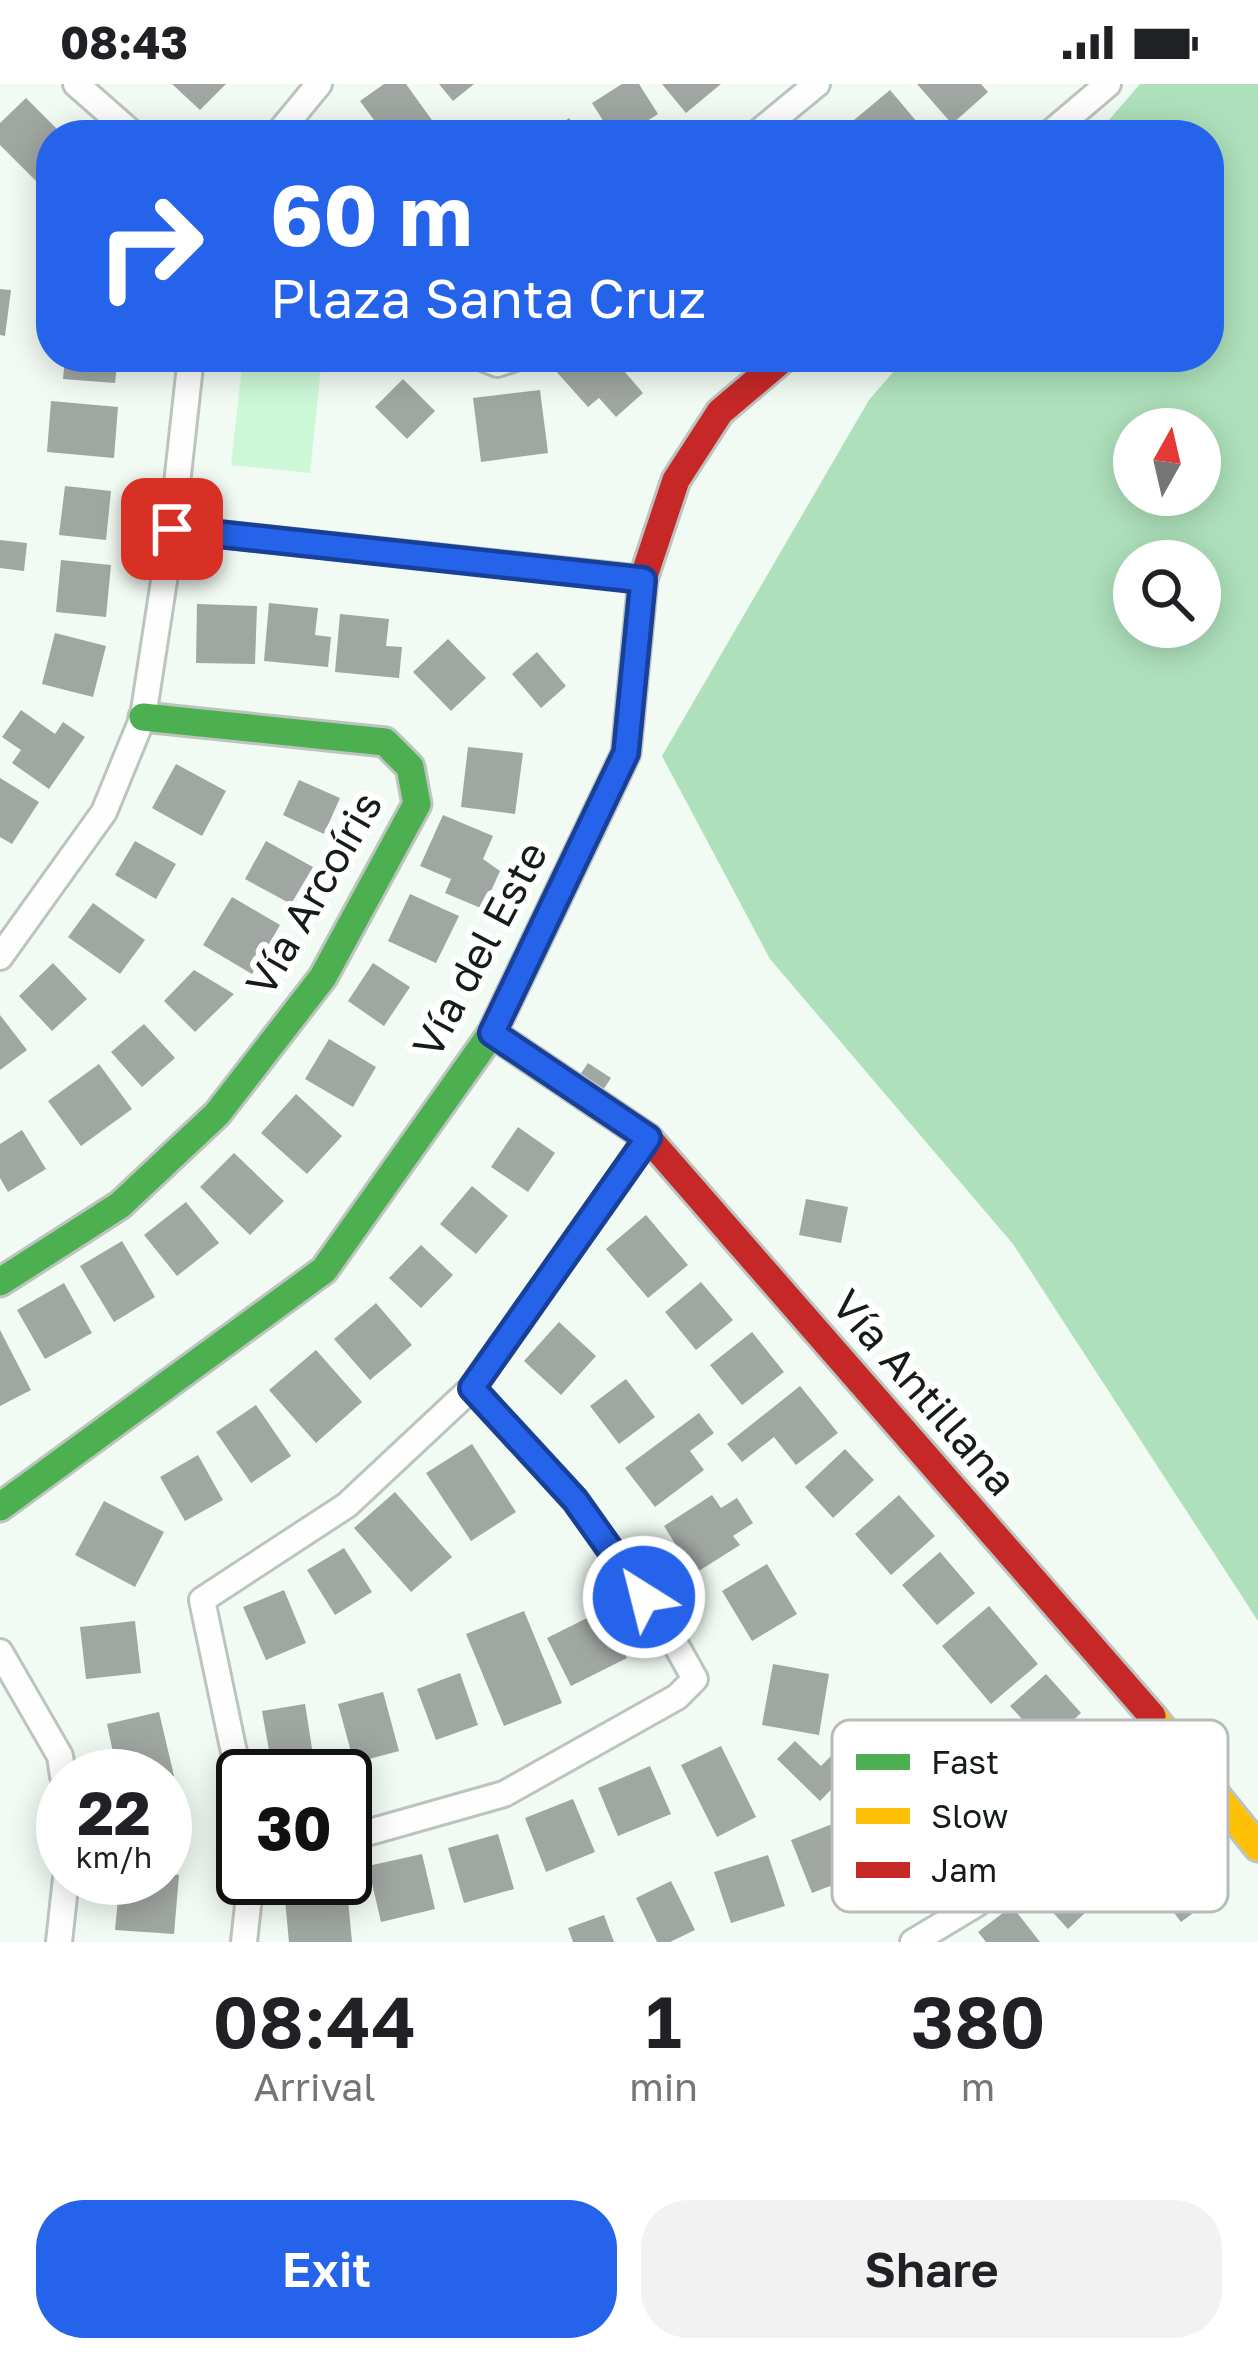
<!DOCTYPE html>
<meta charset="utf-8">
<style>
:root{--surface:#fff;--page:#f2f2f2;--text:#202124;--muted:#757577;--accent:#2563eb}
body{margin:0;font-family:"Golos Text",sans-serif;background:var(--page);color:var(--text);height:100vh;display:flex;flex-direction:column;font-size:45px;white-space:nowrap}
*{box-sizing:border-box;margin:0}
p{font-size:39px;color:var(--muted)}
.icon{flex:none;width:66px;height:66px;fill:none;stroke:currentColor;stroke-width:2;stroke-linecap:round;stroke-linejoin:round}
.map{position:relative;height:1858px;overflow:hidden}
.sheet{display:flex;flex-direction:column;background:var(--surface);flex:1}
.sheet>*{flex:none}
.top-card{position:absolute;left:36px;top:36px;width:1188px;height:252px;border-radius:48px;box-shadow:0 6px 30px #0003;background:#2563eb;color:#fff;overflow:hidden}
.needle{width:78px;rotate:8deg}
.tools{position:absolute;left:1113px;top:324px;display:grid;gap:24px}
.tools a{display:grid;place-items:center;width:108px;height:108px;border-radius:50%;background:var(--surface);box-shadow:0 6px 30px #0003;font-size:60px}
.speed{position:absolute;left:36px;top:1665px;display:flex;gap:24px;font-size:60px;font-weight:700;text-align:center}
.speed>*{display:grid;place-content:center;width:156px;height:156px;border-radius:50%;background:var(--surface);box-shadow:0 6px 30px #0003;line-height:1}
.speed small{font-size:30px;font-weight:400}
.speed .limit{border:6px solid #111;border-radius:18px;background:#fff;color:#111}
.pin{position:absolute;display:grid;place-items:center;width:102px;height:102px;color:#fff;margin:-51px;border-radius:24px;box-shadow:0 6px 18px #0006}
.me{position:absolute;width:132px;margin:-66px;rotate:324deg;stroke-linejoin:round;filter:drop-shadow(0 0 9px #0008)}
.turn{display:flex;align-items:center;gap:42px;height:252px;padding:0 36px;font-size:54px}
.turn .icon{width:156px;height:156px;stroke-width:2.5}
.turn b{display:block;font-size:84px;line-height:102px}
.eta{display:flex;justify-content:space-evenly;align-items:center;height:204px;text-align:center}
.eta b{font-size:72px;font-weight:600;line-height:84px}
.cta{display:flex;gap:24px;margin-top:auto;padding:24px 36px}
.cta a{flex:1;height:138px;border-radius:48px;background:var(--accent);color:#fff;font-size:48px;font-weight:600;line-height:138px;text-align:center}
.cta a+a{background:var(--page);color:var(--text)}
.status{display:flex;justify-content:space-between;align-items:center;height:84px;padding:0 60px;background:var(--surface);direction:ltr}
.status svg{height:33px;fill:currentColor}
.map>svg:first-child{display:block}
</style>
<div class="status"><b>08:43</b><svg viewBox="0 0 49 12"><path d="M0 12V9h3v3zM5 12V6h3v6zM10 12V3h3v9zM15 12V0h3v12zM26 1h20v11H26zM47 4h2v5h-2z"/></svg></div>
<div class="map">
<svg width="1258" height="1858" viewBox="0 0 1258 1858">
<rect width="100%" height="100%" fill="#f1faf3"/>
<!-- green -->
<path fill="#cdf8d7" d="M243,273H322L310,389L231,381Z"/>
<!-- forest -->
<path fill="#aee1bb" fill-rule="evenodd" d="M1140,0H1258V1537L1013,1160L770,875L662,672L869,316L906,273H1209V51H1096ZM1134,345H1200V411H1134ZM1134,477H1200V543H1134Z"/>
<!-- building -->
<path fill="#a0a6a1" d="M172,0H226L200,26Z
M384,0H406L434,39L418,51H385L360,17Z
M439,0H474L453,17Z
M622,0H639L658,30L625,51H612L592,19Z
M662,0H721L686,29Z
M917,0H981L988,8L952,40Z
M890,6L928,51H856L848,41Z
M26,14L63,51H51V88L39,100L0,61V39Z
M569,34L582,51H547Z
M0,205L11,206L5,252L0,251Z
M65,273H118L115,299L63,295Z
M550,273H612L643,309L616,333L599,314L588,323L546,276Z
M403,295L435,327L407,355L375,323Z
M540,306L548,369L481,378L473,314Z
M51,317L118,323L114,374L47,368Z
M65,402L111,407L106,456L59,451Z
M0,456L27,459L24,487L0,484Z
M61,476L111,481L106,533L56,528Z
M269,519L318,524L315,551L331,553L328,583L264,577Z
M197,520L257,522L255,580L196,579Z
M340,530L389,535L386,562L402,563L399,594L335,588Z
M55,549L106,562L93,613L42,600Z
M448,555L486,594L451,627L413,588Z
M537,568L566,602L541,624L512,590Z
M21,626L55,650L63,638L85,653L49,705L12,679L21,666L2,653Z
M468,663L523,669L515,730L461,723Z
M176,680L226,707L202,752L152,724Z
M0,694L39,718L12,760L0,753Z
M299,696L340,714L324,750L283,731Z
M443,731L493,752L483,775L500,787L483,825L445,809L451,795L420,782Z
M135,757L176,780L156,815L115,791Z
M266,757L313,783L291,820L245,795Z
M410,810L459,832L436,879L388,857Z
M232,813L280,841L252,890L203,861Z
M93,819L145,856L120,890L68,853Z
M53,879L87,915L52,947L19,912Z
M373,879L410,903L384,942L348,917Z
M194,886L234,910L195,948L164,917Z
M0,931L27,966L0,986Z
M144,940L175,974L142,1003L111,968Z
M329,955L376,983L353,1023L305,995Z
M588,979L611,994L601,1009L578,994Z
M99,980L132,1025L81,1062L48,1017Z
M296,1010L342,1052L307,1090L261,1049Z
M518,1043L555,1069L528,1108L491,1083Z
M22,1046L46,1085L8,1108L0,1094V1060Z
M234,1069L284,1117L250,1151L200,1103Z
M472,1102L508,1132L476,1170L440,1140Z
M806,1115L848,1123L841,1159L799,1151Z
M186,1118L219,1159L177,1192L144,1151Z
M646,1131L688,1181L648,1214L606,1165Z
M122,1157L155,1213L114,1238L80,1182Z
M421,1161L453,1191L421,1224L389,1194Z
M701,1198L733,1236L696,1266L665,1228Z
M64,1199L92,1249L45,1275L17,1226Z
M376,1219L412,1261L370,1296L334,1255Z
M559,1238L596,1272L561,1311L524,1277Z
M0,1246L31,1306L0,1322Z
M752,1248L784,1288L742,1321L710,1281Z
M316,1266L362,1318L316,1359L269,1306Z
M626,1295L655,1333L619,1360L590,1322Z
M800,1302L838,1349L796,1381L774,1353L742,1378L727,1360Z
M256,1321L291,1372L251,1399L216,1348Z
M699,1329L714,1349L690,1367L704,1386L655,1423L625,1384Z
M472,1360L516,1428L471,1457L426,1389Z
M845,1365L874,1396L833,1434L805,1403Z
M198,1371L223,1416L185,1437L160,1393Z
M395,1408L452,1473L411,1508L354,1444Z
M712,1411L721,1424L737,1414L753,1439L733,1452L740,1461L694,1490L664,1442Z
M899,1411L935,1452L891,1491L855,1450Z
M104,1417L164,1448L135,1503L75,1471Z
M344,1464L372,1508L335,1531L307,1486Z
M940,1468L975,1509L937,1541L902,1501Z
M767,1480L797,1530L752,1557L722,1507Z
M284,1506L306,1559L266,1576L243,1523Z
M989,1522L1038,1580L991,1620L942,1562Z
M603,1526L627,1574L571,1602L547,1554Z
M524,1527L562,1619L504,1642L466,1550Z
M135,1537L141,1589L86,1595L80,1543Z
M773,1580L829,1590L819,1651L762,1641Z
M460,1589L478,1641L436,1656L417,1605Z
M1046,1590L1081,1629L1046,1661L1010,1622Z
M383,1608L399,1667L354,1679L338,1620Z
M305,1620L314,1677L272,1683L262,1627Z
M159,1628L174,1692H118L107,1640Z
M795,1657L821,1682L843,1660L860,1676L820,1717L777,1675Z
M721,1662L756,1733L717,1753L681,1681Z
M650,1682L671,1730L618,1752L598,1704Z
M173,1710L178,1758L165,1759V1711Z
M573,1715L595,1768L546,1788L525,1734Z
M835,1739L856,1792L812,1809L791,1756Z
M498,1750L514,1805L464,1819L448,1764Z
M1187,1766L1219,1810L1181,1838L1148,1794Z
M422,1770L435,1825L381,1838L368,1782Z
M768,1771L785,1822L731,1839L714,1788Z
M1074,1774L1107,1808L1068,1845L1036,1810Z
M165,1790L179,1791L174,1850L115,1846L120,1794H165Z
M346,1794L352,1858H289L283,1795Z
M671,1797L695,1846L670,1858H657L636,1814Z
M1012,1822L1040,1858H986L978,1848Z
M604,1831L614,1858H573L568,1844Z"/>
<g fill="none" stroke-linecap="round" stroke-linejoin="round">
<defs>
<path id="street" d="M76,0L134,51
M277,51L319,0
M755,51L817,0
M1048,51L1108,0
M480,273L497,280L518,273
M172,445L643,495
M0,873L104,728L143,633L172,445L191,273
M0,1568L60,1672L63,1692
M243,1711L202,1516L347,1421L472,1304L648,1054
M345,1755L504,1710L677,1613L695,1595L667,1545L575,1416L472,1304
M59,1858L66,1794
M244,1858L251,1794
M913,1858L978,1819L1166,1648"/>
<path id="fast" d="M0,1198L120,1121L217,1030L323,893L417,720L410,683L385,658L143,633
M0,1423L324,1186L492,949L608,707"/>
<path id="slow" d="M1152,1632L1258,1763"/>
<path id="jam" d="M608,707L626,669L643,495L676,396L720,328L785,273
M492,949L648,1054L1152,1632"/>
</defs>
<!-- street casing -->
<use href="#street" stroke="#bcc4be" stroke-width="30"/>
<!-- fast casing -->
<use href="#fast" stroke="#bcc4be" stroke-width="33"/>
<!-- slow casing -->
<use href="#slow" stroke="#bcc4be" stroke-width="33"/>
<!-- jam casing -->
<use href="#jam" stroke="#bcc4be" stroke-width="33"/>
<!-- street -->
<use href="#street" stroke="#fdfefd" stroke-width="24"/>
<!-- fast -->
<use href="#fast" stroke="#4caf50" stroke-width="27"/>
<!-- slow -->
<use href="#slow" stroke="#ffc107" stroke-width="27"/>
<!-- jam -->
<use href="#jam" stroke="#c62828" stroke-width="27"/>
</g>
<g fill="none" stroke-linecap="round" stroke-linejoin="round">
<defs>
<path id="route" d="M172,445L643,496L626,669L492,949L648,1054L472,1304L575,1416L644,1513"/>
</defs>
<!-- route casing -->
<use href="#route" stroke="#184099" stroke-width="30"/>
<!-- route -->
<use href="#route" stroke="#2563eb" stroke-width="21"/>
</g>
<g text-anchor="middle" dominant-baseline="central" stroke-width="12" stroke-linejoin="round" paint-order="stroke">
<!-- street labels -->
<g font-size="42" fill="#161c17" stroke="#fff">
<text transform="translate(313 809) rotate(-60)">Vía Arcoíris</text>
<text transform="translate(479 865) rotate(-62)">Vía del Este</text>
<text transform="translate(925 1308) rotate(49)">Vía Antillana</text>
</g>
</g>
<!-- legend -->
<rect x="832" y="1636" width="396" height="192" rx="18" fill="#fff" stroke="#b9bbb9" stroke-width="3"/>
<rect x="856" y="1670" width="54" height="16" fill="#4caf50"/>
<rect x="856" y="1724" width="54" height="16" fill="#ffc107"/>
<rect x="856" y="1778" width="54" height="16" fill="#c62828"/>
<g font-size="33" fill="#161c17">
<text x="931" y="1690">Fast</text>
<text x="931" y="1744">Slow</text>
<text x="931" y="1798">Jam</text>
</g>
</svg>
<div class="tools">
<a><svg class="needle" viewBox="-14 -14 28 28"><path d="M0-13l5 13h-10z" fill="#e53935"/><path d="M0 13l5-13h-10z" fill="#757577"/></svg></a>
<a><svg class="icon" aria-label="search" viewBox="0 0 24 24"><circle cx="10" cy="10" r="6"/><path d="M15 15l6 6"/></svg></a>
</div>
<div class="speed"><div>22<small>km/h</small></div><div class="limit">30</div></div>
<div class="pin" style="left:172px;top:445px;background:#d93025"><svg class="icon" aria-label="arrive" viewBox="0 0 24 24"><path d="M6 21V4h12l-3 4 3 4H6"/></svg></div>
<svg class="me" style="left:644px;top:1513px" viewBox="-20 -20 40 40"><circle r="17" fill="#2563eb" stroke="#fff" stroke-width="3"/><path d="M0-11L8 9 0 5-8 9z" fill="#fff"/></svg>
<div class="top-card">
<div class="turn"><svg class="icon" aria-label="right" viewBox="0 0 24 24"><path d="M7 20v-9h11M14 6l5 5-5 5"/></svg><div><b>60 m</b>Plaza Santa Cruz</div></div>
</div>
</div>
<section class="sheet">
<div class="eta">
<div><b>08:44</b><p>Arrival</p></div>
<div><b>1</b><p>min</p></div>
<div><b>380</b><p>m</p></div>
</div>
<div class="cta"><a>Exit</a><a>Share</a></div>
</section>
